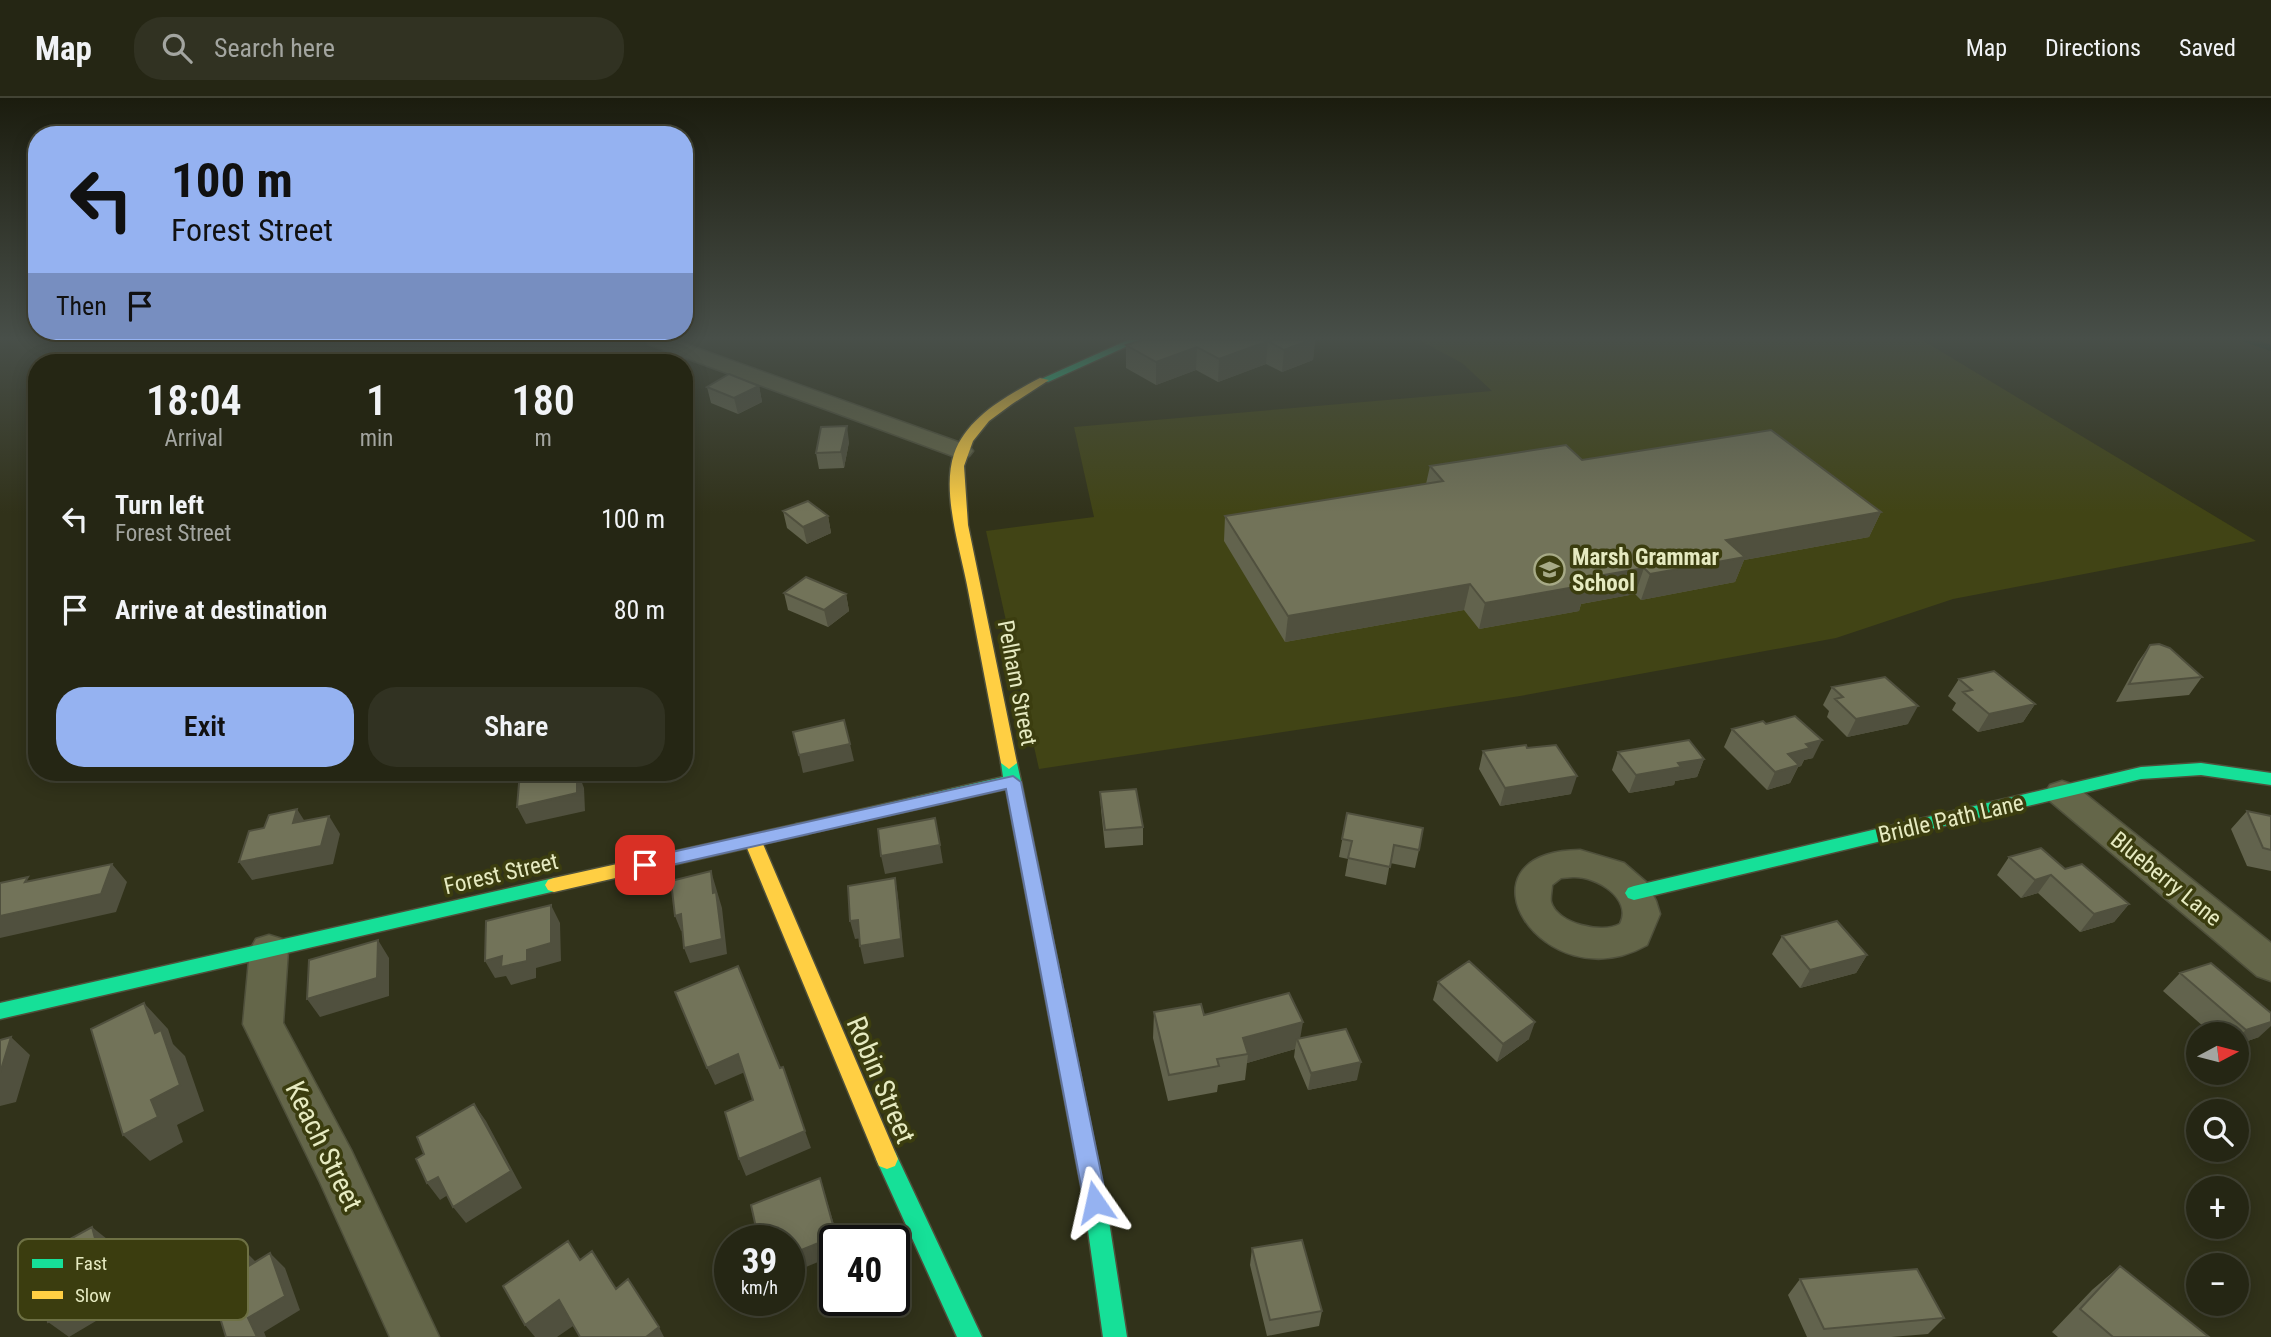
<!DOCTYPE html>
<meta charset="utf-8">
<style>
:root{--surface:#252614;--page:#313222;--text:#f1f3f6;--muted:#a3a5a0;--line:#424334;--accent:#95b2f1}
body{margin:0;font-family:"Roboto Condensed",sans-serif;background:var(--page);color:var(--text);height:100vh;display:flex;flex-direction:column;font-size:26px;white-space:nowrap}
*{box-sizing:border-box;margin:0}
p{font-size:23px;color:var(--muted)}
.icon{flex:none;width:38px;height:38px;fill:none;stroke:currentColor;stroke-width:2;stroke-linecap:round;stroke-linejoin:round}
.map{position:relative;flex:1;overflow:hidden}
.drawer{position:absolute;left:28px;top:256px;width:665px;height:427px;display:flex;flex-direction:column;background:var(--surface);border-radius:28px;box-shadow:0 4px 18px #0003,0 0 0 2px var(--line)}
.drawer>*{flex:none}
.hud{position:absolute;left:28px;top:28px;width:665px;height:214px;border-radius:28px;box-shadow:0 4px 18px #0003,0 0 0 2px var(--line);background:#95b2f1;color:#111;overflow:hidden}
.needle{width:46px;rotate:83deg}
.fabs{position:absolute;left:2186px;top:924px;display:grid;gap:14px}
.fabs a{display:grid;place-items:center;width:63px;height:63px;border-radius:50%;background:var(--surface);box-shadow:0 4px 18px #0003,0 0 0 2px var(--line);font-size:35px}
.speed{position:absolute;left:714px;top:1127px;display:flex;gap:14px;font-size:35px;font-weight:700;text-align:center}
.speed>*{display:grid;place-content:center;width:91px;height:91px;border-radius:50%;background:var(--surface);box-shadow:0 4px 18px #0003,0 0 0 2px var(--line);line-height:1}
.speed small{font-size:18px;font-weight:400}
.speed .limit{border:4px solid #111;border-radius:10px;background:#fff;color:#111}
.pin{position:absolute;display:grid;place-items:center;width:60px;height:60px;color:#fff;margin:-30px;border-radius:14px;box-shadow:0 4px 10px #0006}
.me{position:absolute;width:77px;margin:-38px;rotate:349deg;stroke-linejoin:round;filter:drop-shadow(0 0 5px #0008)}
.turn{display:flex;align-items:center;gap:24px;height:147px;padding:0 28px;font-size:32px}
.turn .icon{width:91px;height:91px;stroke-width:2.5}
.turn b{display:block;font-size:49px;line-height:60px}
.then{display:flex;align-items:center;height:66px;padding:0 28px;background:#0003;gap:14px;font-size:26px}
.eta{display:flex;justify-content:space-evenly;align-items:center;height:119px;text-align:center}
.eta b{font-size:42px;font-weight:600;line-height:49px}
.cta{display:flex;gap:14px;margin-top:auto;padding:14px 28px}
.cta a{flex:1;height:80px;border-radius:28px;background:var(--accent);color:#111;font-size:28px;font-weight:600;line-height:80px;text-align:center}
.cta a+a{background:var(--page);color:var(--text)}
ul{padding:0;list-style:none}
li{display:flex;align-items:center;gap:21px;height:91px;padding:0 28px}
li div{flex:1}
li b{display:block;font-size:26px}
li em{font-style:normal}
header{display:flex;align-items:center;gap:42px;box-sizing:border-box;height:98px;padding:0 35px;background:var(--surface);border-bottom:2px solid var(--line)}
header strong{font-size:33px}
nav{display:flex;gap:38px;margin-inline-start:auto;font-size:24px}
.search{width:490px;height:63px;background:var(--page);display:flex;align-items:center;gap:18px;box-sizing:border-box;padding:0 24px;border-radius:28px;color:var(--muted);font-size:26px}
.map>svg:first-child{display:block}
</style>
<header>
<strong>Map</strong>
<div class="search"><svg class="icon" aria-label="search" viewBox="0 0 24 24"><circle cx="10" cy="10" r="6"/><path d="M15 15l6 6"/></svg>Search here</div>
<nav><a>Map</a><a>Directions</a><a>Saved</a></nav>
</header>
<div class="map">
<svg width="2271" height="1239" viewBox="0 0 2271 1239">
<rect width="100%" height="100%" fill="#31321a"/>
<!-- built -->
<path fill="#414415" d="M1419,242H1922L2256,443L1953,501L1836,540L1520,598L1039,671L986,433L1094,419L1074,329L1492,293L1462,265Z"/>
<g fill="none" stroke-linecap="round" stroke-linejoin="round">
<!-- stream -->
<path stroke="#05291e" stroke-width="6" d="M2247,242L2271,250"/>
<defs>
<path id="street" d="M645,242H674L969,348L973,353L969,358L961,360L953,358L648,246Z
M2062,683L2074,687L2271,845V883L2257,878L2050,703L2045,695L2050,687Z
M1580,752L1624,765L1646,784L1656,803L1660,816L1647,847C1543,906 1448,754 1580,752ZM1573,779C1596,778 1633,800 1620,826C1602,836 1557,826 1551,804C1550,799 1552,792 1552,787L1561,780Z
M269,837L282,841L288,852L283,925L351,1052L439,1239H390L319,1082L243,926L250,852L256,841Z"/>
<path id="fast" d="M1128,242H1141L1048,284L1039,282Z
M1009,659L1017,665L1021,683L1106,1104L1127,1239H1103L1084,1104L1006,691L802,737L796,736L793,731L796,726L802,725L1003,679L1001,665Z
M2201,665L2271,675V687L2201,677L2141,681L1634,802L1628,800L1625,795L1628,790L1634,788L2141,669Z
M554,780L560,782L563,787L560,792L0,921V905Z
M887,1051L895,1054L982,1239H957L876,1061L879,1054Z"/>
<path id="slow" d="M1040,280L1049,282L1012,306L989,323L973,343L964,368L968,427L1017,665L1009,671L1001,665C990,607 979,550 968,492C961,453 941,395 954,356C967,319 1008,297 1040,280Z
M802,725L808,726L811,731L808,736L763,746L898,1061L895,1068L887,1071L879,1068L876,1061L747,750L554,794L548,792L545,787L548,782L554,780Z"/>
</defs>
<!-- street casing -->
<use href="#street" stroke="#4f503b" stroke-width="3"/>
<!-- fast casing -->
<use href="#fast" stroke="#4f503b" stroke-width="3"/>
<!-- slow casing -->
<use href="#slow" stroke="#4f503b" stroke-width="3"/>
<!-- street -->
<use href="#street" fill="#646649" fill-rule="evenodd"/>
<!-- fast -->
<use href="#fast" fill="#16e098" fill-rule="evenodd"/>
<!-- slow -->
<use href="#slow" fill="#ffcf43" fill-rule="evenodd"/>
</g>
<!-- wall -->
<path fill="#62634d" d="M1142,242H1315L1313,262L1282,274L1266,266L1218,284L1196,272L1156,287L1126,270V247Z
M759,288L762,304L738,316L711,305L707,289Z
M849,344L844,370L819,371L816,355Z
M1582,362L1881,414L1869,439L1744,462L1735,484L1641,502L1635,496L1581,506L1579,513L1479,531L1464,512L1285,544L1224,443L1225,418L1426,386L1430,368Z
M783,413L828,418L831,435L807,446L787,430Z
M784,495L846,496L849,513L828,529L788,512Z
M2150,547L2202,579L2189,597L2116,604L2138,564Z
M1959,581L2035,606L2023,624L1978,634L1952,612L1956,605L1948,598Z
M1832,589L1908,626L1847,639L1827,619L1829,613L1823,607Z
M1732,631L1813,660L1804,662L1801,668L1798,669L1790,685L1767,692L1724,649Z
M1527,650L1571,696L1500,708L1479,671L1483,653Z
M1618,654L1704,661L1697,679L1675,683L1674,687L1629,695L1612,672Z
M1100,694L1143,729V747L1105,750L1101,712Z
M2247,713L2271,718V773L2247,768L2231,731Z
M1347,715L1419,752L1415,770L1390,765L1386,787L1345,778L1348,761L1339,759Z
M2009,759L2065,771L2129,806L2114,824L2080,834L2038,795L2021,800L1997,777Z
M1782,838L1867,857L1856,875L1800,890L1772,856Z
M2180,875L2259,939L2236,947V936H2212L2163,893Z
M1438,884L1529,941L1497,964L1433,902Z
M1154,914L1204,917L1300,940L1357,982L1308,992L1294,959L1295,951L1247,965L1245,982L1218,987L1217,994L1168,1003L1153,940Z
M1252,1150L1322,1213L1319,1228L1267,1238L1250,1167Z
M2120,1168L2209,1239H2058L2052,1234L2092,1192Z
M1800,1181L1944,1220L1928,1236L1891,1239H1807L1788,1197Z"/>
<!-- shaded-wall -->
<path fill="#50503e" d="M1310,242H1315L1313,262L1282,274L1284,252Z
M1268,243L1266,266L1218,284L1219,261Z
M1197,249L1196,272L1156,287V264Z
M759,288L762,304L738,316L734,300Z
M847,328L849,344L844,370L841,354Z
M1881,414L1869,439L1744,462L1735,484L1641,502L1650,476L1726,442Z
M828,418L831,435L807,446L803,429Z
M1644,470L1635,496L1581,506L1579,513L1479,531L1485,505L1581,481Z
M1470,486L1464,512L1285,544L1288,518Z
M846,496L849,513L828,529L824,512Z
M2035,606L2023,624L1978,634L1989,616Z
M1918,608L1908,626L1847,639L1856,621Z
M1822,642L1813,660L1804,662L1801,668L1798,669L1790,685L1767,692L1775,674L1788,656L1806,646Z
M850,646L854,663L803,675L799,657Z
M1704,661L1697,679L1675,683L1674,687L1629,695L1636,677L1678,665Z
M543,674H550L551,697L543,680Z
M578,674L584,690L585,713L526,726L517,709Z
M1577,678L1571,696L1500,708L1505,690Z
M297,711L309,730L293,725Z
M329,718L340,736L333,766L252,782L239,764Z
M940,747L943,765L885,776L881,758Z
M112,766L127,784L116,814L0,840V818Z
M711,773L722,810L727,856L690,865L684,850L713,795Z
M2051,777L2038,795L2021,800L2035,782Z
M895,780L898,798L904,859L864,866L860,848Z
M2129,806L2114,824L2080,834L2094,816Z
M551,807L560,825L561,863L536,870V880L511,887L506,878L495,880L485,863L527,852Z
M681,816L687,832L681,833L675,818Z
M858,822L862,840L855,841L850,823Z
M378,842L389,860V898L320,919L307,901Z
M1867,857L1856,875L1800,890L1810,872Z
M144,905L168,931L173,946L185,958L204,1013L177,1027L183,1044L150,1063L123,1037L151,1002L155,935Z
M1303,924L1299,947L1297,941L1295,951L1247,965L1248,956L1243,940Z
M1535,924L1529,941L1497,964L1503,946Z
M2271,924V928L2259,939L2236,947V941L2246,932Z
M11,939L30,957L16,1004L0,1008V975Z
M738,956L745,974L715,987L707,970Z
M1361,964L1357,982L1308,992L1311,975Z
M474,1006L486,1023L522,1090L466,1125L453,1109Z
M805,1033L811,1050L746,1078L739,1061Z
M438,1079L451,1095L440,1102L427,1085Z
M820,1080L839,1143H835V1157L789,1176V1157Z
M92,1129L112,1145L128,1204L69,1239L48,1224Z
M241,1149L256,1164L247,1169Z
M270,1155L285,1170L300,1212L264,1234L266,1239H257L248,1220Z
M559,1202L576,1226L557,1239H535L525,1227Z
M659,1229L664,1239H646Z"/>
<!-- building -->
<path fill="#727359" stroke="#50503e" stroke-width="2" d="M1142,242H1310L1284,252L1268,243L1219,261L1197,249L1156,264L1126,247Z
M729,276L759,288L734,300L707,289Z
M847,328L841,354L816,355L821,329Z
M1771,332L1881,414L1726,442L1745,459L1650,476L1644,470L1581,481L1586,487L1485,505L1470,486L1288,518L1225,418L1443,383L1430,368L1566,347L1582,362Z
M808,403L828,418L803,429L783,413Z
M806,479L846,496L824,512L784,495Z
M2159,546L2170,550L2202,579L2129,586L2150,547Z
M1994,573L2035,606L1989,616L1963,594L1972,592L1959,581Z
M1885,579L1918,608L1856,621L1835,601L1843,599L1832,589Z
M1795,618L1822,642L1806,646L1810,650L1788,656L1799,667L1775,674L1732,631L1763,623L1766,626Z
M844,622L850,646L799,657L793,634Z
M1689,642L1704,661L1678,665L1681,669L1636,677L1618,654Z
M1526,647L1527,650L1556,647L1577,678L1505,690L1483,653Z
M520,674H543V680L571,674H577V695L517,709Z
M1136,691L1143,729L1105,732L1100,694Z
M297,711L293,725L329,718L321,748L239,764L249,733L264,730L269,717Z
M2247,713L2271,718V752L2263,750Z
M1347,715L1423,730L1419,752L1394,747L1390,769L1348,760L1352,743L1342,741Z
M935,720L940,747L881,758L878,731Z
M2041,750L2065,771L2082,766L2129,806L2094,816L2051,777L2035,782L2009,759Z
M112,766L101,796L0,818V785L28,779L25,784Z
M711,773L713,795L716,794L722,841L684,850L681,816L675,818L671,783Z
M895,780L901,841L860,848L858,822L850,823L848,788Z
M551,807V845L527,852V863L501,869L502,858L485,863L486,823Z
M1837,823L1867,857L1810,872L1782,838Z
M378,842L377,880L307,901L309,862Z
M1469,863L1535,924L1503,946L1438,884Z
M2211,865L2271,915V924L2246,932L2180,875Z
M738,868L780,970L783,969L805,1033L739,1061L725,1014L753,1002L738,956L707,970L675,894Z
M1289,895L1303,924L1243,940L1248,956L1217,961L1219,968L1169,977L1154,914L1201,906L1204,917Z
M144,905L155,935L161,932L180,987L151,1002L158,1019L123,1037L91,931Z
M1346,931L1361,964L1311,975L1297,941Z
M11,939L0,975V942Z
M474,1006L511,1073L453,1109L438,1079L427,1085L416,1061L424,1056L417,1039Z
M820,1080L836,1138L789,1157V1143H759L751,1107Z
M92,1129L108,1189L48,1224L30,1163Z
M1302,1142L1322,1213L1270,1222L1252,1150Z
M568,1143L580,1162L592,1153L616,1191L628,1181L659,1229L646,1239H580L559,1202L525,1227L503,1188Z
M241,1149L247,1169L270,1155L285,1198L248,1220L257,1239H226L205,1171Z
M2120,1168L2209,1239H2113L2080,1211Z
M1917,1171L1944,1220L1824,1231L1800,1181Z"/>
<!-- sky -->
<linearGradient id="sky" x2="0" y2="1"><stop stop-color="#1b1c0e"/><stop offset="0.58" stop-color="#484f49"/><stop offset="1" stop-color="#484f49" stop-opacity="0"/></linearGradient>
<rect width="2271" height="415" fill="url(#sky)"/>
<!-- route -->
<path fill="#95b2f1" stroke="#61749d" stroke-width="2" d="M1013,678L1021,684L1107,1104L1103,1111L1095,1115L1087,1111L1084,1104L1006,691L645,773L639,771L636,767L639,762L645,760Z"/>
<!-- icons -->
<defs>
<symbol id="school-ring" viewBox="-11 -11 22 22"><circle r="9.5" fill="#3b3d0f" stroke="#a7aa87" stroke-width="1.5"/><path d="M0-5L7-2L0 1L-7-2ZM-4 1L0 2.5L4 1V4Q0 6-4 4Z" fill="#a7aa87"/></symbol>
</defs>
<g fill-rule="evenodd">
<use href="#school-ring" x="1532" y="454" width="35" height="35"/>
</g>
<g text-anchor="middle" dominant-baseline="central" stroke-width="7" stroke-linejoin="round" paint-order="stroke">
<!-- poi labels -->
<g font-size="23" font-weight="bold" fill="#e6eac1" stroke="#3b3d0f" text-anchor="start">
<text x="1572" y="459">Marsh Grammar<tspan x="1572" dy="26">School</tspan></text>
</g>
<!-- street labels -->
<g font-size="23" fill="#e6eac1" stroke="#3b3d0f">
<text transform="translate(1017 585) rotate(79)">Pelham Street</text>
<text transform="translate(1951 721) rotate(-13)">Bridle Path Lane</text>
<text transform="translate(501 776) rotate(-13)">Forest Street</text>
<text transform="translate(2166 781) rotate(39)">Blueberry Lane</text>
</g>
<!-- near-street labels -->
<g font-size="28" fill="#e6eac1" stroke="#3b3d0f">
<text transform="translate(881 982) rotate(67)">Robin Street</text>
<text transform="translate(324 1048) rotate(64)">Keach Street</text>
</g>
</g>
<!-- legend -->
<rect x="18" y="1141" width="230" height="81" rx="10" fill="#3b3d0f" stroke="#6e7144" stroke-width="2"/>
<rect x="32" y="1161" width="31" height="9" fill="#16e098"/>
<rect x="32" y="1193" width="31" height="8" fill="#ffcf43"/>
<g font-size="19" fill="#e6eac1">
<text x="75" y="1172">Fast</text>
<text x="75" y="1204">Slow</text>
</g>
</svg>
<div class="fabs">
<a><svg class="needle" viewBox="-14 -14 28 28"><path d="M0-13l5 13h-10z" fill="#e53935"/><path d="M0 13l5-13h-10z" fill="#a3a5a0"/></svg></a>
<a><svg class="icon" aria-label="search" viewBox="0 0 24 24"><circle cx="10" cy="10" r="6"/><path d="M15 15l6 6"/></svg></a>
<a>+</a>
<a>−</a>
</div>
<div class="speed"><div>39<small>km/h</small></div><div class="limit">40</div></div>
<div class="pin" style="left:645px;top:767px;background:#d93025"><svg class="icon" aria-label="arrive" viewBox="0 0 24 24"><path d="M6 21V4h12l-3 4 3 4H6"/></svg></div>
<svg class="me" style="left:1095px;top:1104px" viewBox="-20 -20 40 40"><path d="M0-17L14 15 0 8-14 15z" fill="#95b2f1" stroke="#fff" stroke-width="4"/></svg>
<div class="hud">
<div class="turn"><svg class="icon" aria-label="left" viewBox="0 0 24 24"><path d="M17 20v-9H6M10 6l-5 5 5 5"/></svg><div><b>100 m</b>Forest Street</div></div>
<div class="then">Then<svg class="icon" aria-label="arrive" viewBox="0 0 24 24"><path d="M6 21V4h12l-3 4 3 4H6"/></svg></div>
</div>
<section class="drawer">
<div class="eta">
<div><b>18:04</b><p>Arrival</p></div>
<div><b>1</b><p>min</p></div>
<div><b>180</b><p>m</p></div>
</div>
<ul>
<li><svg class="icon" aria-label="left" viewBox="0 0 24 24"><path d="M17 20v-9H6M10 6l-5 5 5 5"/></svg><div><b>Turn left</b><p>Forest Street</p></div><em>100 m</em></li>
<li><svg class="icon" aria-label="arrive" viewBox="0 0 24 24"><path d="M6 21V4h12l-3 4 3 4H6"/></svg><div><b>Arrive at destination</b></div><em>80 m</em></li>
</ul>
<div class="cta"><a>Exit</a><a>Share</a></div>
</section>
</div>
